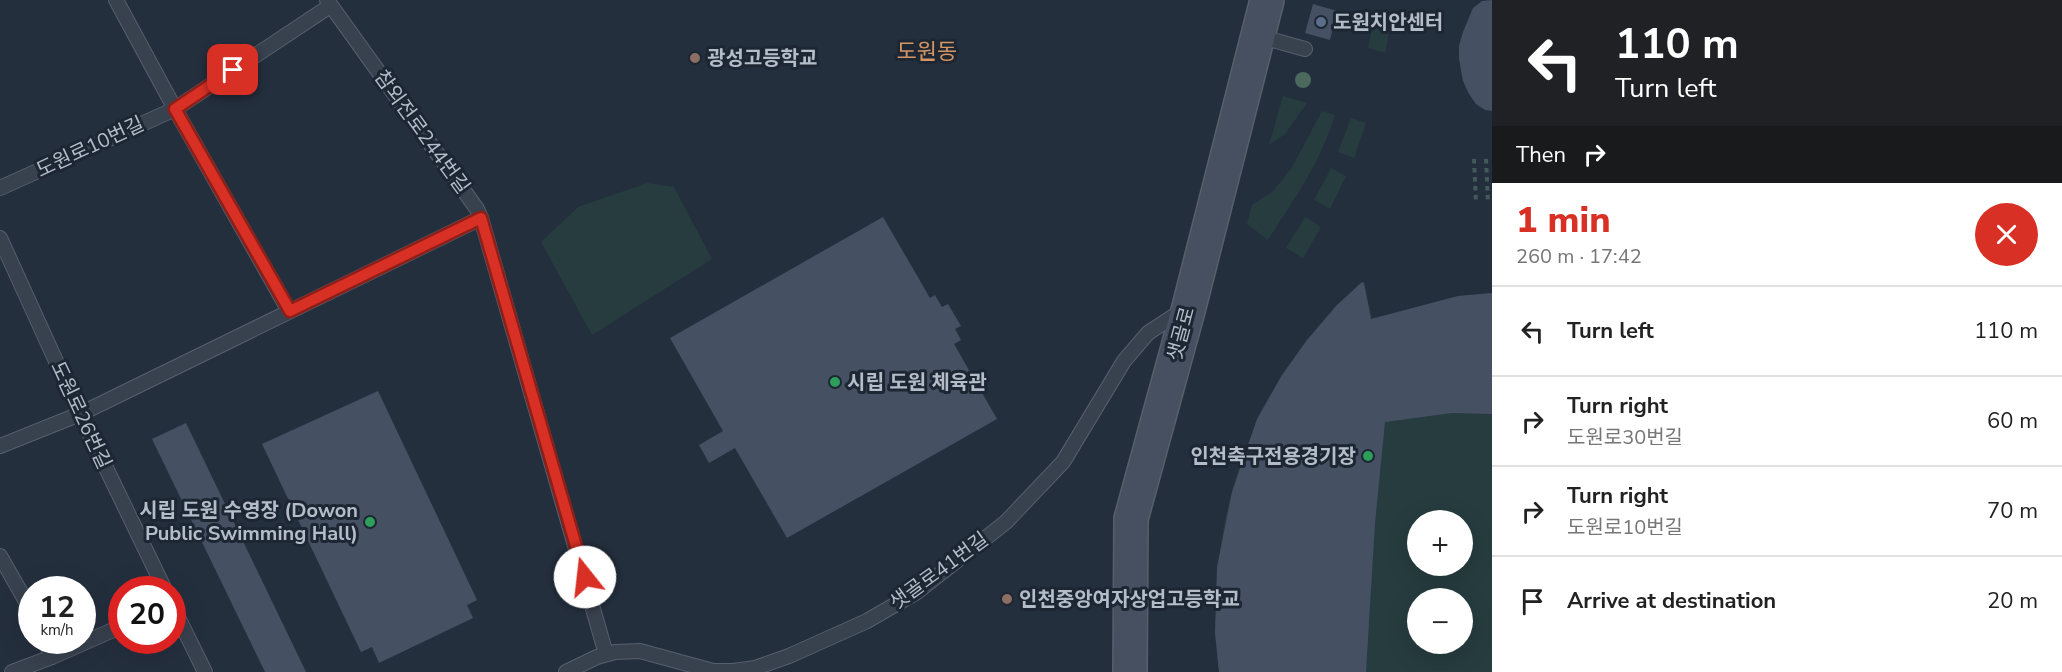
<!DOCTYPE html>
<meta charset="utf-8">
<style>
:root{--surface:#fff;--page:#f6f6f6;--text:#222;--muted:#767676;--line:#e0e0e0;--accent:#d93025}
body{margin:0;font-family:"Nunito Sans","Noto Sans KR",sans-serif;background:var(--page);color:var(--text);height:100vh;display:flex;flex-direction:column;font-size:22px;white-space:nowrap}
*{box-sizing:border-box;margin:0}
p{font-size:20px;color:var(--muted)}
.icon{flex:none;width:33px;height:33px;fill:none;stroke:currentColor;stroke-width:2;stroke-linecap:round;stroke-linejoin:round}
.map{position:relative;flex:1;overflow:hidden}
.side{display:flex;flex-direction:column;background:var(--surface);width:570px}
.side>*{flex:none}
.banner{background:#202124;color:#fff;overflow:hidden}
.fabs{position:absolute;left:1407px;top:510px;display:grid;gap:12px}
.fabs a{display:grid;place-items:center;width:66px;height:66px;border-radius:50%;background:var(--surface);box-shadow:0 6px 24px #0002;font-size:30px}
.speed{position:absolute;left:18px;top:576px;display:flex;gap:12px;font-size:30px;font-weight:700;text-align:center}
.speed>*{display:grid;place-content:center;width:78px;height:78px;border-radius:50%;background:var(--surface);box-shadow:0 6px 24px #0002;line-height:1}
.speed small{font-size:15px;font-weight:400}
.speed .limit{border:9px solid #d22;background:#fff;color:#111}
.pin{position:absolute;display:grid;place-items:center;width:51px;height:51px;color:#fff;margin:-26px;border-radius:12px;box-shadow:0 3px 9px #0006}
.me{position:absolute;width:66px;margin:-33px;rotate:344deg;stroke-linejoin:round;filter:drop-shadow(0 0 4px #0008)}
.turn{display:flex;align-items:center;gap:21px;height:126px;padding:0 24px;font-size:27px}
.turn .icon{width:78px;height:78px;stroke-width:2.5}
.turn b{display:block;font-size:42px;line-height:51px}
.then{display:flex;align-items:center;height:57px;padding:0 24px;background:#0003;gap:12px;font-size:22px}
.round{display:grid;place-items:center;flex:none;width:63px;height:63px;border-radius:32px;background:var(--page)}
.overview{display:flex;align-items:center;justify-content:space-between;height:102px;padding:0 24px}
h1{font-size:36px;font-weight:800;line-height:45px;color:var(--accent)}
ul{padding:0;list-style:none}
li{display:flex;align-items:center;gap:18px;height:90px;padding:0 24px;border-top:2px solid var(--line)}
li div{flex:1}
li b{display:block;font-size:22px}
li em{font-style:normal}
main{display:flex;flex:1;min-height:0}
.map>svg:first-child{display:block}
</style>
<main>
<div class="map">
<svg width="1492" height="672" viewBox="0 0 1492 672">
<rect width="100%" height="100%" fill="#242f3e"/>
<!-- green -->
<path fill="#263c3f" fill-rule="evenodd" d="M1375,12L1392,15L1385,53L1368,48Z
M1283,96L1307,103L1285,134L1269,145Z
M1322,111L1335,115C1321,161 1294,200 1268,240L1247,224L1252,205L1273,191L1291,169Z
M1351,118L1366,123L1354,158L1338,152Z
M1331,168L1346,176L1330,209L1314,200Z
M647,183L674,187L712,259L592,335L541,242L578,207Z
M1305,217L1321,227L1303,258L1286,248Z
M1362,282L1364,283L1372,319L1458,296L1492,293V672H1219C1203,522 1249,384 1362,282ZM1418,520H1462V566H1418ZM1418,598H1462V644H1418Z"/>
<!-- building -->
<path fill="#455162" d="M1492,0V111L1485,110L1476,104L1469,94L1463,81L1459,59V46L1463,32L1473,8L1482,1Z
M1313,4L1337,11L1330,40L1305,33Z
M883,217L930,298L935,295L942,307L948,304L961,326L955,329L961,340L954,344L997,419L787,538L735,448L709,463L699,445L723,431L670,338Z
M1362,282L1364,283L1371,319L1458,296L1492,293V414L1452,413L1385,422L1375,523L1366,672H1219L1215,633L1217,567L1232,492L1257,419L1282,375L1307,340L1336,306Z
M378,391L477,600L467,605L473,618L379,663L372,647L361,652L262,444Z
M186,423L306,672H265L152,439Z"/>
<g fill="none" stroke-linecap="round" stroke-linejoin="round">
<defs>
<path id="lane" d="M116,0L175,109L289,311
M327,0L477,209L481,218L606,654
M1258,36L1305,49
M0,188L175,109L330,6
M0,238L80,414L165,590
M0,446L80,414L481,218
M0,556L32,612
M172,605L205,672
M45,640L52,657
M12,672L52,657L122,626
M566,672L597,657L615,652L640,651L713,671H733L755,668L789,656L867,621L917,592L1006,522L1063,462L1124,361L1148,333L1183,310"/>
<path id="secondary" d="M1130,672L1131,519L1189,307L1267,0"/>
</defs>
<!-- lane casing -->
<use href="#lane" stroke="#565f6c" stroke-width="16"/>
<!-- secondary casing -->
<use href="#secondary" stroke="#565f6c" stroke-width="36"/>
<!-- path -->
<path stroke="#44595c" stroke-width="4" stroke-dasharray="4.5 4.5" stroke-linecap="butt" d="M1474,159L1476,203
M1486,159L1488,203"/>
<!-- lane -->
<use href="#lane" stroke="#38414e" stroke-width="14"/>
<!-- secondary -->
<use href="#secondary" stroke="#465061" stroke-width="33"/>
</g>
<!-- trees -->
<circle fill="#4b6a5d" cx="1303" cy="80" r="8"/>
<g fill="none" stroke-linecap="round" stroke-linejoin="round">
<defs>
<path id="route" d="M233,70L175,109L290,311L481,218L585,577"/>
</defs>
<!-- route casing -->
<use href="#route" stroke="#8d1f18" stroke-width="15"/>
<!-- route -->
<use href="#route" stroke="#d93025" stroke-width="10"/>
</g>
<!-- markers -->
<circle fill="#5c6f8a" stroke="#1d2633" stroke-width="2" cx="1321" cy="22" r="6"/>
<g fill="#8d6e63" stroke="#1d2633" stroke-width="2">
<circle cx="695" cy="58" r="6"/>
<circle cx="1007" cy="599" r="6"/>
</g>
<g fill="#2e9e5b" stroke="#1d2633" stroke-width="2">
<circle cx="835" cy="382" r="6"/>
<circle cx="1368" cy="456" r="6"/>
<circle cx="370" cy="522" r="6"/>
</g>
<g text-anchor="middle" dominant-baseline="central" stroke-width="6" stroke-linejoin="round" paint-order="stroke">
<!-- poi labels -->
<g font-size="20" font-weight="bold" fill="#b4bcc9" stroke="#1d2633" text-anchor="start">
<text x="1333" y="22">도원치안센터</text>
<text x="707" y="58">광성고등학교</text>
<text x="847" y="382">시립 도원 체육관</text>
<text x="1356" y="456" text-anchor="end">인천축구전용경기장</text>
<text x="358" y="510" text-anchor="end">시립 도원 수영장 (Dowon<tspan x="358" dy="23">Public Swimming Hall)</tspan></text>
<text x="1019" y="599">인천중앙여자상업고등학교</text>
</g>
<!-- street labels -->
<g font-size="20" fill="#b4bcc9" stroke="#1d2633">
<text transform="translate(422 132) rotate(54)">참외전로244번길</text>
<text transform="translate(90 147) rotate(-25)">도원로10번길</text>
<text transform="translate(1181 334) rotate(-75)">샛골로</text>
<text transform="translate(81 415) rotate(65)">도원로26번길</text>
<text transform="translate(939 571) rotate(-36)">샛골로41번길</text>
</g>
<!-- quarter labels -->
<g font-size="22" fill="#d59563" stroke="#1d2633">
<text x="927" y="52">도원동</text>
</g>
</g>
</svg>
<div class="fabs">
<a>+</a>
<a>−</a>
</div>
<div class="speed"><div>12<small>km/h</small></div><div class="limit">20</div></div>
<div class="pin" style="left:233px;top:70px;background:#d93025"><svg class="icon" aria-label="arrive" viewBox="0 0 24 24"><path d="M6 21V4h12l-3 4 3 4H6"/></svg></div>
<svg class="me" style="left:585px;top:577px" viewBox="-20 -20 40 40"><circle r="19" fill="#fff"/><path d="M0-13L10 11 0 6-10 11z" fill="#d93025"/></svg>
</div>
<section class="side">
<div class="banner">
<div class="turn"><svg class="icon" aria-label="left" viewBox="0 0 24 24"><path d="M17 20v-9H6M10 6l-5 5 5 5"/></svg><div><b>110 m</b>Turn left</div></div>
<div class="then">Then<svg class="icon" aria-label="right" viewBox="0 0 24 24"><path d="M7 20v-9h11M14 6l5 5-5 5"/></svg></div>
</div>
<div class="overview"><div><h1>1 min</h1><p>260 m · 17:42</p></div><a class="round" style="background:#d93025;color:#fff"><svg class="icon" aria-label="close" viewBox="0 0 24 24"><path d="M6 6l12 12M18 6L6 18"/></svg></a></div>
<ul>
<li><svg class="icon" aria-label="left" viewBox="0 0 24 24"><path d="M17 20v-9H6M10 6l-5 5 5 5"/></svg><div><b>Turn left</b></div><em>110 m</em></li>
<li><svg class="icon" aria-label="right" viewBox="0 0 24 24"><path d="M7 20v-9h11M14 6l5 5-5 5"/></svg><div><b>Turn right</b><p>도원로30번길</p></div><em>60 m</em></li>
<li><svg class="icon" aria-label="right" viewBox="0 0 24 24"><path d="M7 20v-9h11M14 6l5 5-5 5"/></svg><div><b>Turn right</b><p>도원로10번길</p></div><em>70 m</em></li>
<li><svg class="icon" aria-label="arrive" viewBox="0 0 24 24"><path d="M6 21V4h12l-3 4 3 4H6"/></svg><div><b>Arrive at destination</b></div><em>20 m</em></li>
</ul>
</section>
</main>
